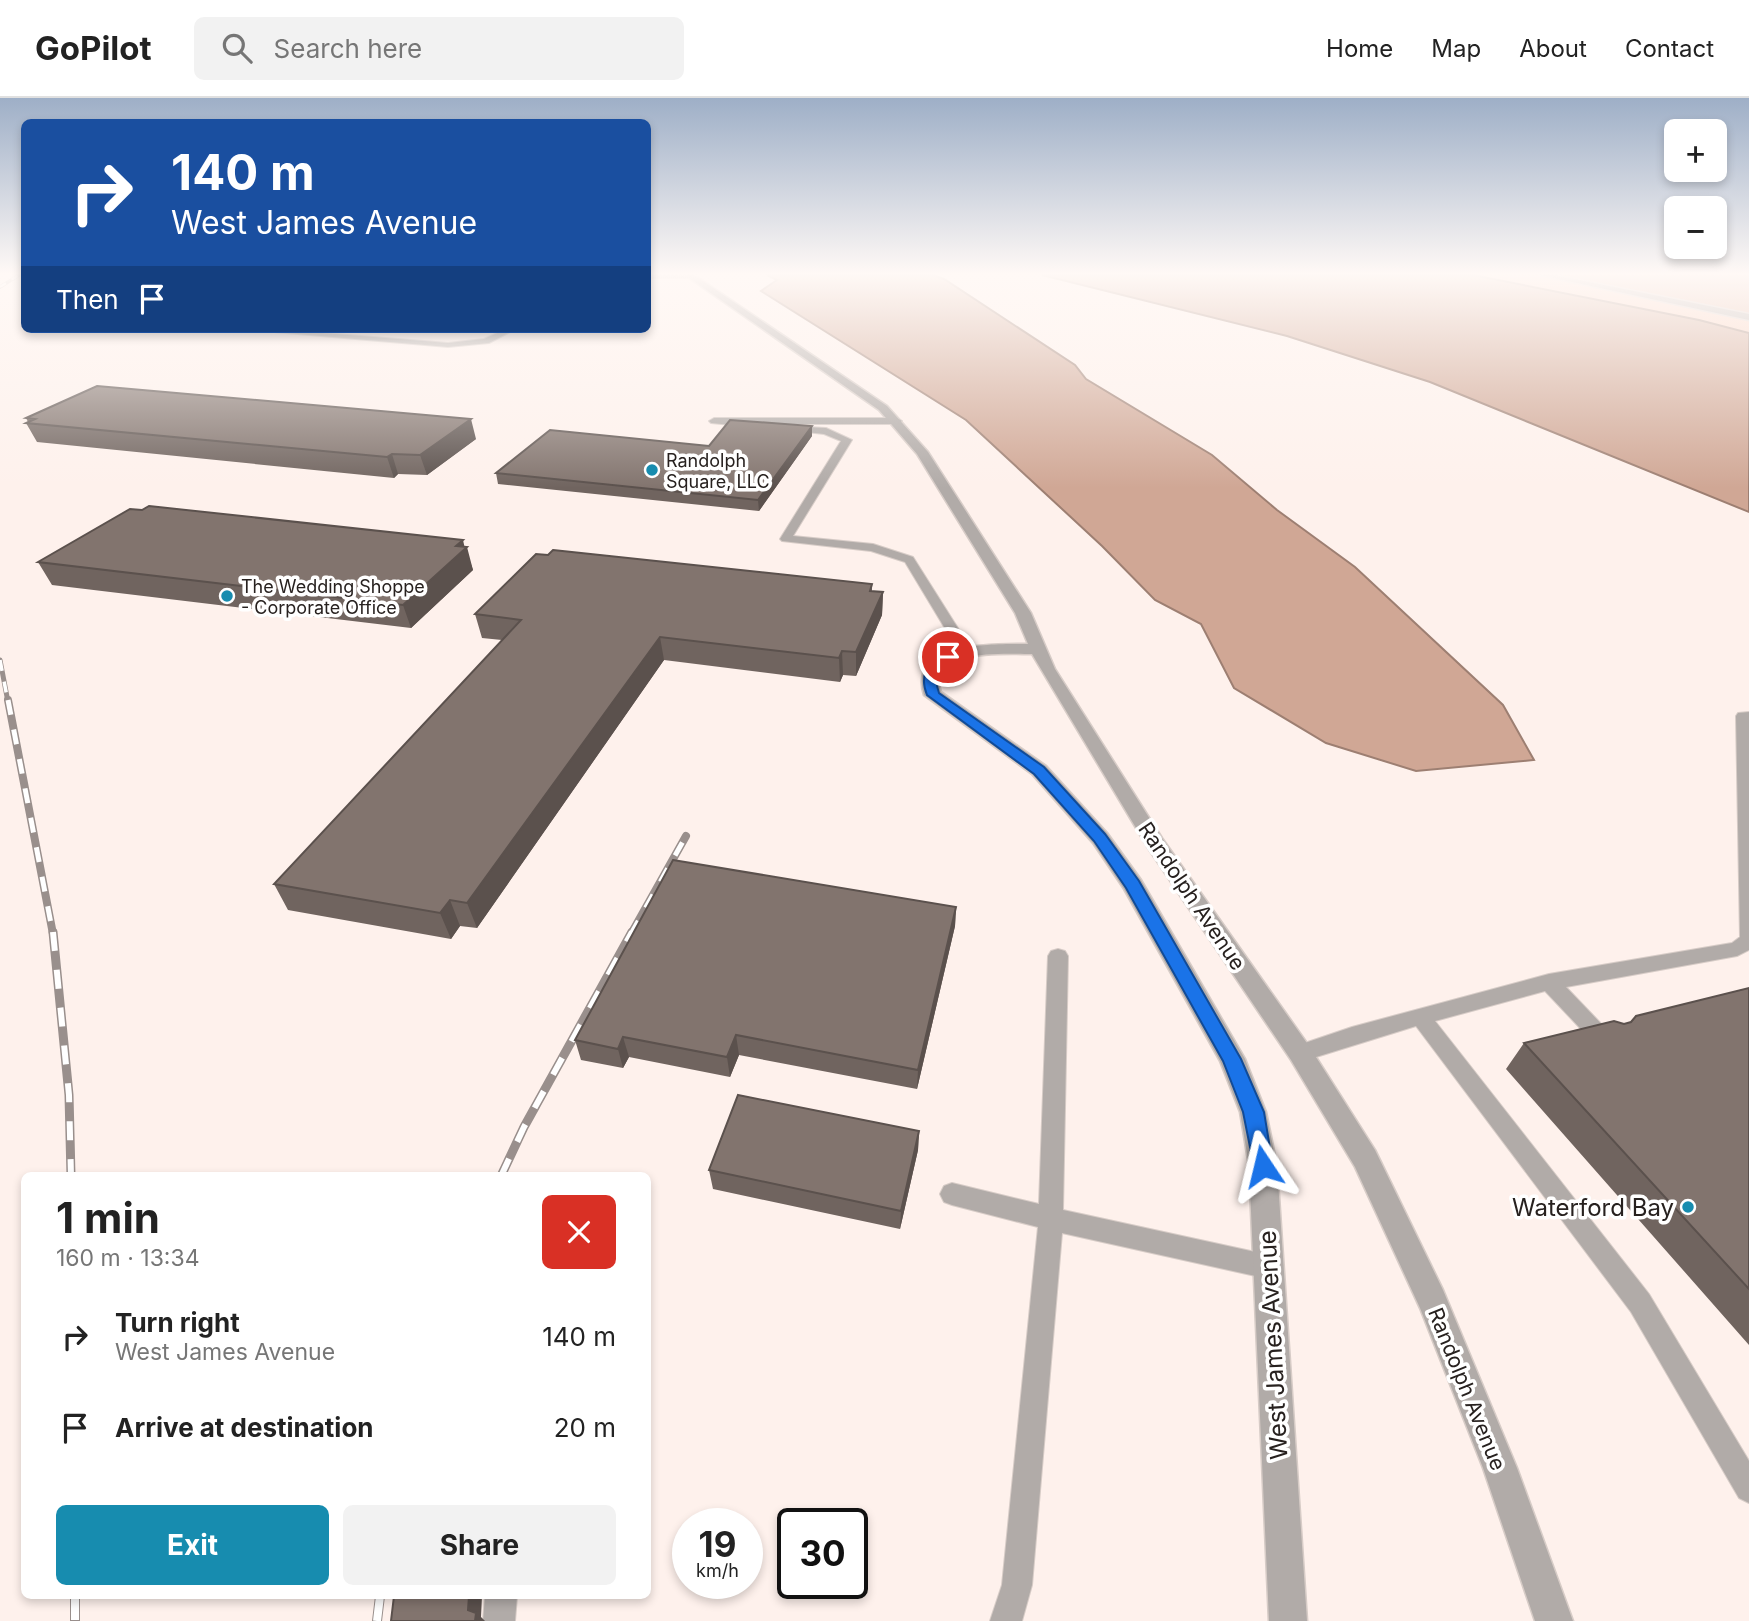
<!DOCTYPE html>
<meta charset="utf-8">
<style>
:root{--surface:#fff;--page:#f2f2f2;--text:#222;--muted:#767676;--line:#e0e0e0;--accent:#178caf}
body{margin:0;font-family:Inter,sans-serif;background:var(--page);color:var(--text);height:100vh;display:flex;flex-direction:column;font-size:26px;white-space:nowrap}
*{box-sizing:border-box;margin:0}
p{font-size:23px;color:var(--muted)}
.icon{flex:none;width:38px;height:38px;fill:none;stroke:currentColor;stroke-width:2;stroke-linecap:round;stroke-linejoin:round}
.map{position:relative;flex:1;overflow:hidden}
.panel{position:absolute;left:21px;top:1074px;width:630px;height:427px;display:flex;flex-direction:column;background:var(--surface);border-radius:10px;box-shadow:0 4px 10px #0003}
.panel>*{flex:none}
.guide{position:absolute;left:21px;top:21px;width:630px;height:214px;border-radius:10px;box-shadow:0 4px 10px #0003;background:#1a4fa0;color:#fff;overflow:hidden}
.buttons{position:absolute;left:1664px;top:21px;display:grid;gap:14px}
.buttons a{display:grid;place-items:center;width:63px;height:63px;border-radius:10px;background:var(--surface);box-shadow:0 4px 10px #0003;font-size:35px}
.speed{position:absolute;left:672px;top:1410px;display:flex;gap:14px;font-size:35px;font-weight:700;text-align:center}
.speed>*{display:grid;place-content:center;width:91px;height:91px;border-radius:50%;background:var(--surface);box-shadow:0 4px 10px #0003;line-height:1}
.speed small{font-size:18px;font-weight:400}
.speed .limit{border:4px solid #111;border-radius:10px;background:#fff;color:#111}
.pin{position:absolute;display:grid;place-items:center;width:60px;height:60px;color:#fff;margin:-30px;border:4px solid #fff;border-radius:50%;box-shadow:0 2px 7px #0007}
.me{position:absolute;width:77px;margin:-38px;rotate:350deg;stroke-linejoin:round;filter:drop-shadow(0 0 5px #0008)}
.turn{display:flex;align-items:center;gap:24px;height:147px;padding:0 35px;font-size:32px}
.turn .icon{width:91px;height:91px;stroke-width:2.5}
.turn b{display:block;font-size:49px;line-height:60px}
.then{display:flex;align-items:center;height:66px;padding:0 35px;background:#0003;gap:14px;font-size:26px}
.round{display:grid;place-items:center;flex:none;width:74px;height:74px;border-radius:10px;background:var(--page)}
.summary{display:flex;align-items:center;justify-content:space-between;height:119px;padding:0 35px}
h1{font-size:42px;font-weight:700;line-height:52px}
.primary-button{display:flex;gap:14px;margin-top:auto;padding:14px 35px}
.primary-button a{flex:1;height:80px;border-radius:10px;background:var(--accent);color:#fff;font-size:28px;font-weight:700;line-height:80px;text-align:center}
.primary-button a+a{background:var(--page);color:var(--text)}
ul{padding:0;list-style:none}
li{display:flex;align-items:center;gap:21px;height:91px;padding:0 35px}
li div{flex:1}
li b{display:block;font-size:26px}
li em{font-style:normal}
header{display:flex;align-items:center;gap:42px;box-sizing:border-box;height:98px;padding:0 35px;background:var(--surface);border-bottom:2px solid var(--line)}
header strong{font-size:33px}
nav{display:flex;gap:38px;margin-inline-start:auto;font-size:24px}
.search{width:490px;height:63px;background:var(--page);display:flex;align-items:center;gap:18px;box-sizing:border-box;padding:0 24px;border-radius:10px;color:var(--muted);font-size:26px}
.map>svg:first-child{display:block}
</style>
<header>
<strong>GoPilot</strong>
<div class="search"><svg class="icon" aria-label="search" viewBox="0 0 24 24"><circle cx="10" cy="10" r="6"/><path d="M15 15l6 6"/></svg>Search here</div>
<nav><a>Home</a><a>Map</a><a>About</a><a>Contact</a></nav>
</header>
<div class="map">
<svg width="1749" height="1523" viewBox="0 0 1749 1523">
<rect width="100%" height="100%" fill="#fef1ec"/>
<!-- green -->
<path fill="#f9cfbc" d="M1473,177H1749V235L1699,222Z"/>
<!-- forest -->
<path fill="#e1b7a5" d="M1545,177H1749V218Z"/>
<!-- water -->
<path fill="#d0a795" stroke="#9d7f72" stroke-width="2" d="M767,177H933L944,181L1075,267L1086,281L1212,357L1277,412L1355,469L1503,607L1534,662L1416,673L1326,645L1234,590L1201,526L1155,502L1102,448L966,322L761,193L777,182Z
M1042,177H1473L1699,222L1749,235V414L1430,284L1287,238Z"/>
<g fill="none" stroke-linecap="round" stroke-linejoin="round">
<defs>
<path id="service" d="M648,177L694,178L697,180H648Z
M239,231H273L448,245L484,241L506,231H516L489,245L448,249Z
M714,320H897L902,323L897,326H757L752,329L711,325L709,323Z
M788,328L826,330L852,342L793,438L873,446L913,459L973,554L971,557H961L905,464L871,453L782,443L780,441L841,343L824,336L788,332Z
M1749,614V852L1737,858L1566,889L1610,935L1613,941L1610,947L1603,949L1596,947L1545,893L1435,923L1649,1196L1749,1363V1405L1739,1400L1631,1214L1416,928L1300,964L1293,961L1289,955L1293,949L1352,929L1549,876L1732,845L1740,839L1736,618L1738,615Z
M1058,851L1065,853L1068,858L1063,1112L1269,1157L1278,1160L1281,1169L1278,1178L1269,1181L1062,1135L1032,1487L1022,1523H990L1002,1487L1038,1129L952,1107L944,1104L940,1096L944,1088L952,1085L1039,1106L1048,858L1051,853Z
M485,1498H517L515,1523H483Z"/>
<path id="minor" d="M685,177H694L887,308L928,354L1031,515L1055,571L1162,740L1309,948L1375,1052L1443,1192L1517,1370L1573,1523H1535L1483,1370L1420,1210L1355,1069L1291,962L1148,750L1032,556C1006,556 926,550 941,594L1046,668L1107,735L1141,782L1245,961L1266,1014L1277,1068L1307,1523H1269L1249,1068L1240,1014L1220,963L1124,791L1093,745L1032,676L924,597C907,543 995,546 1028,546L1015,515L917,356L879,312Z"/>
<path id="tertiary" d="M1540,177H1554L1749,216V222Z"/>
</defs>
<!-- service casing -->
<use href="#service" stroke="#d7ccc7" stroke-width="2"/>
<!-- minor casing -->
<use href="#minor" stroke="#d7ccc7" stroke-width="3"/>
<!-- tertiary casing -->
<use href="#tertiary" stroke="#d7ccc7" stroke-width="3"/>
<!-- service -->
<use href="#service" fill="#b1aba8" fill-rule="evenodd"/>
<!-- minor -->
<use href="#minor" fill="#b1aba8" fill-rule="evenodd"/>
<!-- tertiary -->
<use href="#tertiary" fill="#b1aba8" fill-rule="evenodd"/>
<defs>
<path id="rail-far4" d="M0,189L19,177"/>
<path id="rail-far3" d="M0,562L8,604"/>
<path id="rail-far2" d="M8,602L53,836
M631,836L686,738"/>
<path id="rail-far1" d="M53,834L69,997L71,1078
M501,1078L524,1029L632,834"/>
<path id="rail" d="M75,1498V1523
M377,1523L380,1498"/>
</defs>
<!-- rail-far4 casing -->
<use href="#rail-far4" stroke="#998f8c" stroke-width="3.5"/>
<!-- rail-far3 casing -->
<use href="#rail-far3" stroke="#998f8c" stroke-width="5"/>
<!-- rail-far2 casing -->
<use href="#rail-far2" stroke="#998f8c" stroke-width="8"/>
<!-- rail-far1 casing -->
<use href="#rail-far1" stroke="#998f8c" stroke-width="9"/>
<!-- rail casing -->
<use href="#rail" stroke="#998f8c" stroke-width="10"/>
<!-- rail-far4 -->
<use href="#rail-far4" stroke="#fff" stroke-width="2.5" stroke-dasharray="7" stroke-linecap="butt"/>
<!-- rail-far3 -->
<use href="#rail-far3" stroke="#fff" stroke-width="3.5" stroke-dasharray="11" stroke-linecap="butt"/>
<!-- rail-far2 -->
<use href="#rail-far2" stroke="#fff" stroke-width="5" stroke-dasharray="15" stroke-linecap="butt"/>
<!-- rail-far1 -->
<use href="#rail-far1" stroke="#fff" stroke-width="6" stroke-dasharray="19" stroke-linecap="butt"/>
<!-- rail -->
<use href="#rail" stroke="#fff" stroke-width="8" stroke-dasharray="24" stroke-linecap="butt"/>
</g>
<!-- wall -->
<path fill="#70645f" d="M26,320L476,341L427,377L398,376L394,380L37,344L26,325L28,324Z
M812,328V338L759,413L498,386L496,375L709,348Z
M465,449L473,472L411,530L52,487L38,464Z
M872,486V493L883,494L882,517L856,578L843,577L840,584L664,562L477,830L460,828L451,841L288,812L274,786L502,542L482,540L475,516Z
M956,809L955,828L917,991L739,957L730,979L629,959L623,970L581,962L575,942Z
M1749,890V1247L1506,971L1524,945L1624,926L1630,924L1636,918Z
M919,1033L918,1052L900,1131L713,1091L709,1072Z"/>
<!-- shaded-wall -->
<path fill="#5b514d" d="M471,321L476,341L427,377L420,357Z
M812,328V338L759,413L758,402Z
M392,356L398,376L394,380L387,359Z
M463,442L465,451L467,449L473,472L411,530L403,507L456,448Z
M883,494L882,517L856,578V554Z
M660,539L664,562L477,830L467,805Z
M842,553L843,577L840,584L839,560Z
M450,802L460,828L451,841L440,815Z
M956,809L955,828L917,991L918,972Z
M736,937L739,957L730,979L727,959Z
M623,939L629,959L623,970L618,951Z
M919,1033L918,1052L900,1131L901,1113Z
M469,1498H482L481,1519L485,1523H475L468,1512Z"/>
<!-- building -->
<path fill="#82746e" stroke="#5b514d" stroke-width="2" d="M97,288L471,321L420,357L392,356L387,359L26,325L35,321L26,320Z
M730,322L812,328L758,402L496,375L550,332L709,348Z
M149,408L463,442L456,448L467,449L403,507L38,464L130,411L142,412Z
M553,452L872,486L870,493L883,494L856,554L842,553L839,560L660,539L467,805L450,802L440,815L274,786L521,522L475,516L536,456L548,457Z
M673,762L956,809L918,972L736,937L727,959L623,939L618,951L575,942Z
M1749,890V1191L1524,945L1614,923L1624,926L1631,924L1636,918Z
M738,997L919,1033L901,1113L709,1072Z
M394,1498H469L468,1512L476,1515L475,1523H391Z"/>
<!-- sky -->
<linearGradient id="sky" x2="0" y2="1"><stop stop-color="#9eafc7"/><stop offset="0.45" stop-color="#fff9f6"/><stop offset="1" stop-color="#fff9f6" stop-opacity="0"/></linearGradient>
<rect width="1749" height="390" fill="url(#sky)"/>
<!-- route -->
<path fill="#1a73e8" stroke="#114b97" stroke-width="2" d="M943,556L954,559C942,572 932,576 939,595L1044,669L1105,736L1139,783L1241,961L1264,1014L1273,1068L1270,1074L1263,1077L1255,1074L1243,1014L1223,963L1126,790L1094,743L1034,676L927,597C919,577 927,568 943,556Z"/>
<!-- markers -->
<g fill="#178caf" stroke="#fff" stroke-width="2.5">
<circle cx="652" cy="372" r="7"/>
<circle cx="227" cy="498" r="7"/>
<circle cx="1688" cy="1109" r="7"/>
</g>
<g text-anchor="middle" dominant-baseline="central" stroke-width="7" stroke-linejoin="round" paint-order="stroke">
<!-- far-poi labels -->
<g font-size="18" fill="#27211f" stroke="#fff" text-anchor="start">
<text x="666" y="362">Randolph<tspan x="666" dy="21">Square, LLC</tspan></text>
<text x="241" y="488">The Wedding Shoppe<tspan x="241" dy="21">- Corporate Office</tspan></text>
</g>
<!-- street labels -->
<g font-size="21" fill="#27211f" stroke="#fff">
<text transform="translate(1192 798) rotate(56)">Randolph Avenue</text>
<text transform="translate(1467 1291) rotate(68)">Randolph Avenue</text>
</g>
<!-- near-poi labels -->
<g font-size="24" fill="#27211f" stroke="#fff" text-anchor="end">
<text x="1674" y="1109">Waterford Bay</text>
</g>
<!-- near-street labels -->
<g font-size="24" fill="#27211f" stroke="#fff">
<text transform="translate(1273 1247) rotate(-93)">West James Avenue</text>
</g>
</g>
</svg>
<div class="buttons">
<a>+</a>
<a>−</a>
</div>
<div class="speed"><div>19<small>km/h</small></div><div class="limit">30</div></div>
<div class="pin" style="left:948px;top:559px;background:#d93025"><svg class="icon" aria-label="arrive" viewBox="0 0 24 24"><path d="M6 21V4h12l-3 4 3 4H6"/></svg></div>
<svg class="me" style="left:1263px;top:1068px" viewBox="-20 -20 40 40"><path d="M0-17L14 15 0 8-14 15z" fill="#1a73e8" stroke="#fff" stroke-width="4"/></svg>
<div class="guide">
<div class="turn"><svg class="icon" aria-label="right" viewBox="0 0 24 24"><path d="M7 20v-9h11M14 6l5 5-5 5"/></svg><div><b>140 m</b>West James Avenue</div></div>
<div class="then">Then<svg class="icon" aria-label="arrive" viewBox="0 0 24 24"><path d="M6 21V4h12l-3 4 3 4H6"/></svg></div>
</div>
<section class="panel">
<div class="summary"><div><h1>1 min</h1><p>160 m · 13:34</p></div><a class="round" style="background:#d93025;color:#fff"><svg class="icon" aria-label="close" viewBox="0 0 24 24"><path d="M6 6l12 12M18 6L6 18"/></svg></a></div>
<ul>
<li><svg class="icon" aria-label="right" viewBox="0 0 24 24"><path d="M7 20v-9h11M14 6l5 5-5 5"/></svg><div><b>Turn right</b><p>West James Avenue</p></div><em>140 m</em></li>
<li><svg class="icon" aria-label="arrive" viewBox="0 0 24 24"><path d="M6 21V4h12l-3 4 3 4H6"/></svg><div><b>Arrive at destination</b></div><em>20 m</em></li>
</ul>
<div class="primary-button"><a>Exit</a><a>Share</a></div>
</section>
</div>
